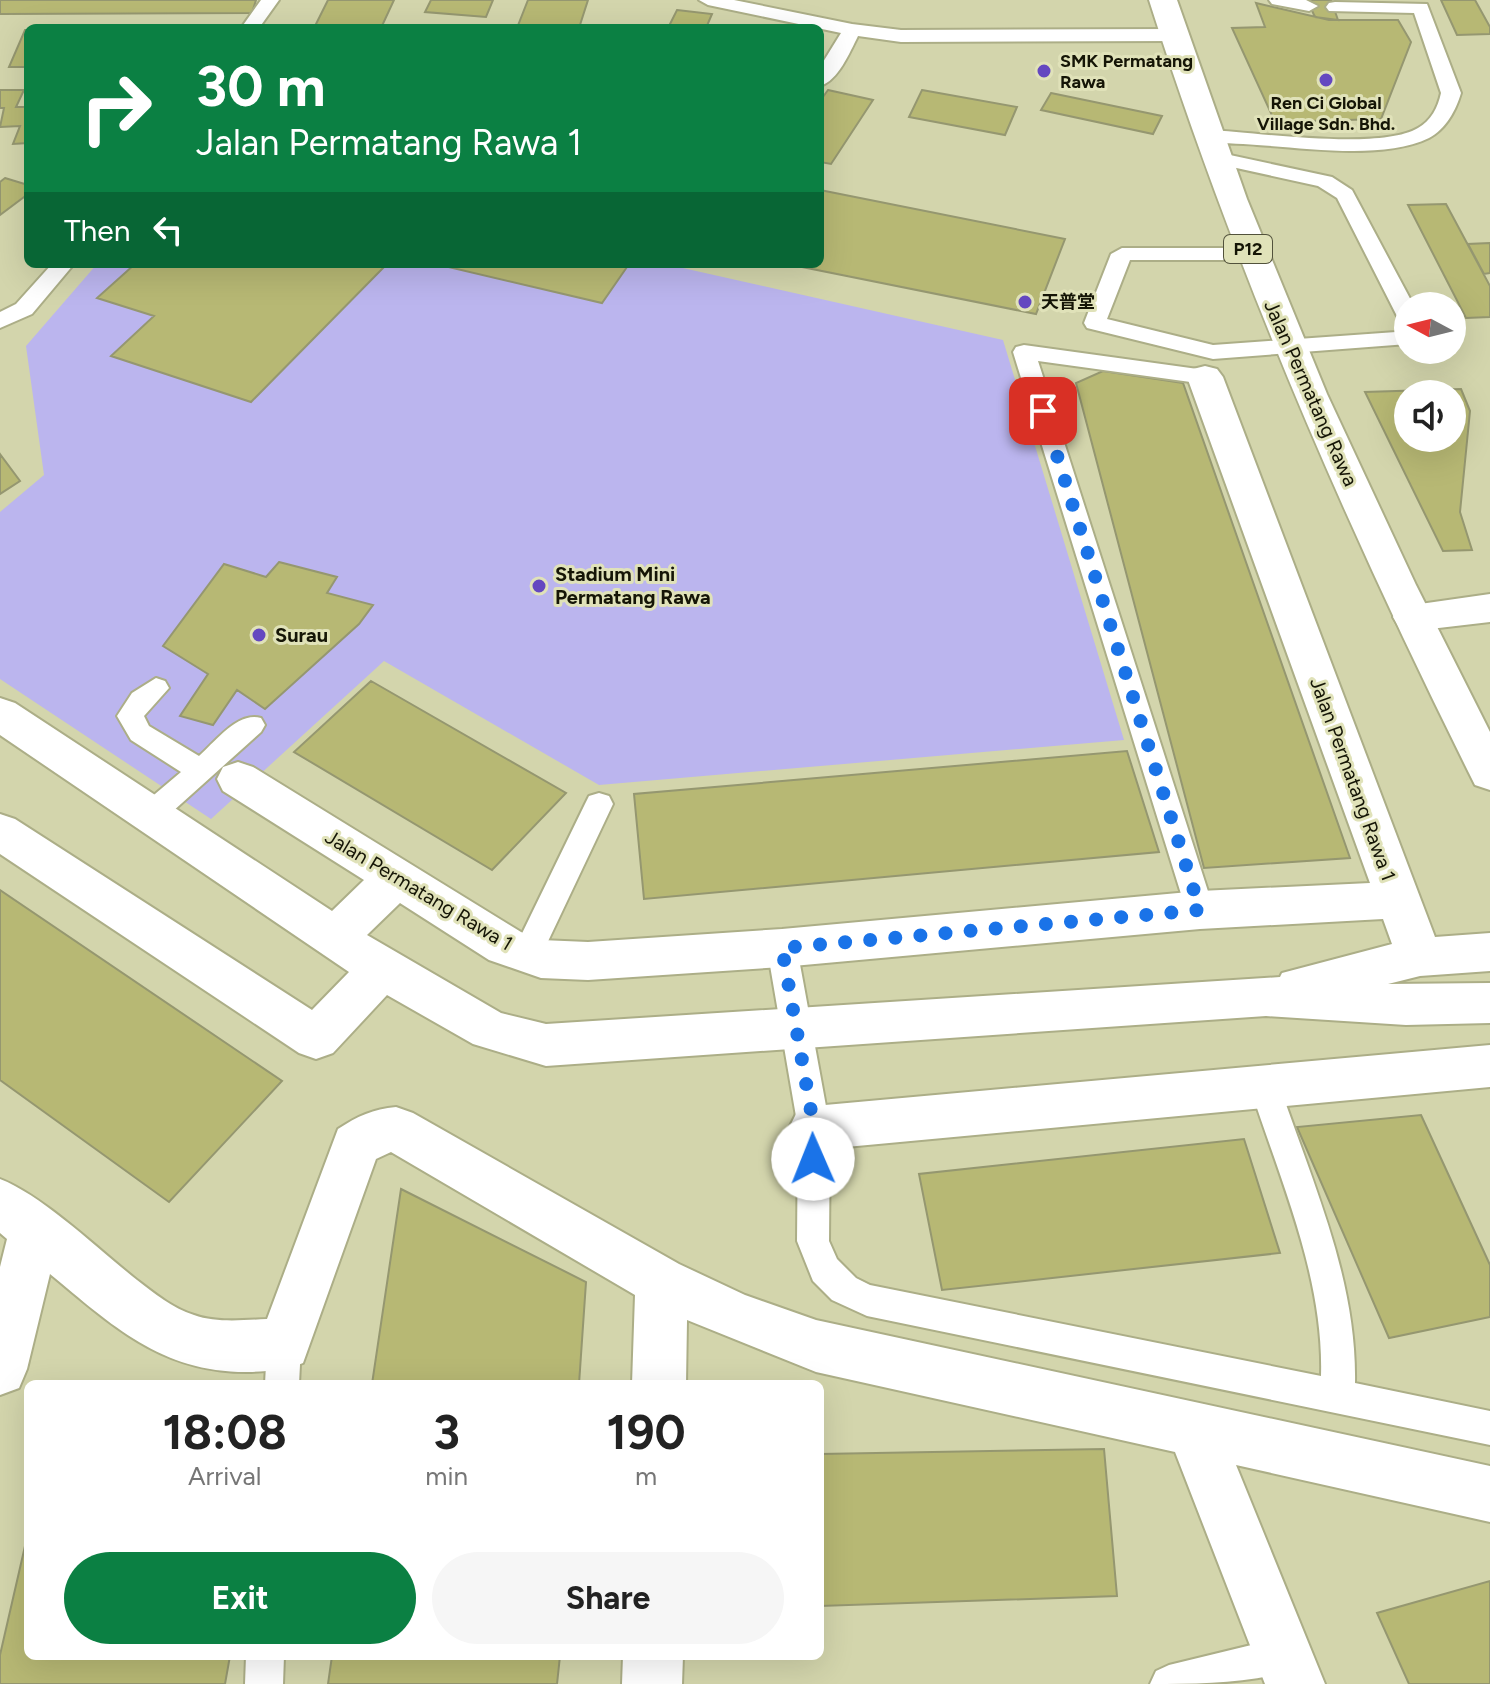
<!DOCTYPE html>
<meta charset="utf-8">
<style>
:root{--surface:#fff;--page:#f6f6f6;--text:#222;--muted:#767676;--accent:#0b8043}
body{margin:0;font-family:Figtree,"Noto Sans SC",sans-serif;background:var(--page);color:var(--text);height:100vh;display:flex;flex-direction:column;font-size:30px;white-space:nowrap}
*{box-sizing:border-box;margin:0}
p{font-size:26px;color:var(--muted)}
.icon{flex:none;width:44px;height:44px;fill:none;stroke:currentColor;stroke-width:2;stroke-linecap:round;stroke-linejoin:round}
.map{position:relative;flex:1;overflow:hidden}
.sheet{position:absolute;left:24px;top:1380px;width:800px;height:280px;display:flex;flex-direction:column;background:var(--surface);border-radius:12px;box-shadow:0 8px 32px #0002}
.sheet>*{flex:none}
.top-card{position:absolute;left:24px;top:24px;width:800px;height:244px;border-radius:12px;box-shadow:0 8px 32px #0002;background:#0b8043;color:#fff;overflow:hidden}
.needle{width:52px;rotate:277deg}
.tools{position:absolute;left:1394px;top:292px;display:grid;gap:16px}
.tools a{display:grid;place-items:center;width:72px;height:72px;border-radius:50%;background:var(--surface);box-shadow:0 8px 32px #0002;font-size:40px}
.pin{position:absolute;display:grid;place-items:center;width:68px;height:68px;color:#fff;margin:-34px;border-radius:16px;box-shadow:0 4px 12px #0006}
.me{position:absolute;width:88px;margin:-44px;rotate:359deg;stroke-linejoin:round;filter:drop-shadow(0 0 6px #0008)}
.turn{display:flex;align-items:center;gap:28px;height:168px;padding:0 40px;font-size:36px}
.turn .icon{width:104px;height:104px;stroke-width:2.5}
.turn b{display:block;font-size:56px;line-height:68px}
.then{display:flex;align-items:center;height:76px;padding:0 40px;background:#0003;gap:16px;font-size:30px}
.eta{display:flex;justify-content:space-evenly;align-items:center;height:136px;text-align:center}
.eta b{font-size:48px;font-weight:700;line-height:56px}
.cta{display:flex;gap:16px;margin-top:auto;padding:16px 40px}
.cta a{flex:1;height:92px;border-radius:48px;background:var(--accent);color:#fff;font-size:32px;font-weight:700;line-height:92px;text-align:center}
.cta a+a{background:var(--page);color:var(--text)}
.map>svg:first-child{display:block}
</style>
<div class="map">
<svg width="1490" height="1684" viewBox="0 0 1490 1684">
<rect width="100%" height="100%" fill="#d3d5ac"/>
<!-- green -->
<path fill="#bbb5ee" d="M97,264H665L1003,340L1124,740L599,785L384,661L211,819L0,679V512L44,475L26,346Z"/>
<!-- building -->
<path fill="#b7b874" stroke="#959770" stroke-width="2" fill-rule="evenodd" d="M0,0H256L252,13L0,14Z
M328,0H394L381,28H314Z
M431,0H493L486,17L425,12Z
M528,0H588L579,28H517Z
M1307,0H1331L1338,20L1315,17Z
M1441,0H1475L1490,27V34L1457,35Z
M1256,3L1329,20H1398L1411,42L1381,119L1275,122L1232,28L1265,27Z
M677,10L712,14L706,28H668Z
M25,30H28V67H9Z
M0,90H24L16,107H28V143L13,144L20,126L0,127L4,108H0Z
M828,90L873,100L831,164L820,162V101Z
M922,90L1017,107L1005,135L909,117Z
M1051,93L1162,116L1153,134L1041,110Z
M5,178L28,185V194L0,215V182Z
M820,190L1065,239L1036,314L787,264H820Z
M1446,204L1490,286V317L1466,318L1408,205Z
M1490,243V273L1484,274L1468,244Z
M135,264H387L251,402L111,356L154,316L97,298Z
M446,264H614L627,267L602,303L444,266Z
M1103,371L1183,383L1350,858L1204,868L1076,383Z
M1461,389L1470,411L1460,512L1472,550L1443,551L1365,392ZM1408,394H1452V438H1408Z
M0,454L20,481L0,494Z
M279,562L337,577L327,593L373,605L359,624L265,709L237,690L213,725L180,716L208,674L163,646L224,564L266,577Z
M371,681L566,793L492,870L294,752Z
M1127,751L1159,852L644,899L634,794Z
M0,890L282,1081L169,1202L0,1080Z
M1421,1115L1490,1265V1317L1389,1338L1297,1127Z
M1244,1139L1280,1253L942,1290L919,1174Z
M401,1189L586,1282L579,1384H372Z
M1104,1449L1117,1596L820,1606V1454Z
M28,1533V1656H230L225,1684H0V1655Z
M1490,1581V1684H1409L1377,1613Z
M332,1656H560L557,1684H328Z"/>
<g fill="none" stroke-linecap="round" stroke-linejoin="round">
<defs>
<path id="lane" d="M261,0H279L259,28H241Z
M699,0H734L852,24L901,30L1174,29L1183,35L1174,41L901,42L858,36C850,52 838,81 820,86V67L841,33L708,5Z
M1269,0H1306L1318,6L1309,11L1272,4Z
M1335,2L1427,4L1461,93C1456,110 1446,129 1429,138C1384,160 1307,148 1257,145C1239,143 1219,145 1201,140L1198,136L1201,132L1208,130C1256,132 1379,151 1418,128C1431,121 1438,107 1441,93L1414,13L1329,11L1326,7L1329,3Z
M1216,152L1332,177L1352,190L1414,306H1408V323L1397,316L1337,198L1318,186L1209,162L1206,158Z
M1122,248H1250L1261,254L1250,260H1130L1107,319L1213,345L1396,332L1408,328V344L1213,359L1087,328L1084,323L1111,254Z
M52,264H74L32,314L0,328V312L16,304Z
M1024,345L1205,370L1213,372L1216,377L1213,382L1205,384L1038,361L1214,910L1210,918L1200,922L1190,918L1186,910L1013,352L1016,347Z
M156,678L165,681L169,688L144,716L149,726L199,756C215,742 238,711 261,718L265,725L261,732L162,821L152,824L142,821L138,813L142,805L181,772L131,740L117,716L132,693Z
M599,793L609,796L613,804L542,954L537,963L527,966L517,963L512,954L585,804L589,796Z
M782,936L792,939L797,948L830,1128L829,1241L837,1259L856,1278L870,1285L1321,1376C1324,1277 1280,1180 1250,1087L1254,1077L1265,1073L1276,1077L1280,1087C1313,1184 1357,1280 1355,1383L1490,1411V1445L867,1316L832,1300L813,1281L797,1241L798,1128L767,948L772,939Z
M284,1329L296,1333L301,1345L299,1384H265L267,1345L272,1333Z
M1284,1637L1297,1643L1303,1656L1297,1669C1250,1684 1200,1684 1150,1684L1156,1671L1169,1665Z
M246,1656H284L283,1684H245Z"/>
<path id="street" d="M1205,366L1217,369L1223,377L1435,937L1490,933V971L1420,976L1388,984L1490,983V1023L1406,1025L1266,1016L546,1066L473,1044L387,995L333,1053L316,1059L299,1053L0,854V814L15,819L312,1010L349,972L0,735V698L15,703L332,911L364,880L223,791L217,779L223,767L238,762L253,767L521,932L541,940L588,942L782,929L1200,891L1370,883L1187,377L1193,369ZM400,903L489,960L541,978L588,980L782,967L1200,929L1383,919L1392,944L1282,973L1280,977L546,1024L501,1013L367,935Z
M1490,594V622L1413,631L1399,627L1393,617L1399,607Z
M1490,1045V1087L814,1150L797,1144L789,1128L797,1112L814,1106Z
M396,1107L413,1113L679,1264L745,1295L816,1320L1490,1466V1522L1236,1465L1325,1684H1265L1175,1452L816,1372L687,1320L686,1384H632L635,1295L391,1152L376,1159L303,1363C284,1371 269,1371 249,1372C162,1373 113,1326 50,1274L27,1369L19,1388L0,1395V1267L7,1239L0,1233V1179C42,1195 99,1250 137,1280C154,1293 172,1308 194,1315C216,1323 243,1320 267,1319L338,1129C358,1116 373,1109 396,1107Z
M623,1656H683L682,1684H622Z"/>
<path id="primary" d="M1149,0H1177L1247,199L1327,394L1416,585L1490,732V790L1475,785L1469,773C1344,522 1234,267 1149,0Z"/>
</defs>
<!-- lane casing -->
<use href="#lane" stroke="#acae87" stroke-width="4"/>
<!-- street casing -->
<use href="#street" stroke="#acae87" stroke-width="4"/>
<!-- primary casing -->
<use href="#primary" stroke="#acae87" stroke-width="4"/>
<!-- lane -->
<use href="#lane" fill="#fff" fill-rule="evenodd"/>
<!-- street -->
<use href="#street" fill="#fff" fill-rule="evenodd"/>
<!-- primary -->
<use href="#primary" fill="#fff" fill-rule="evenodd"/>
</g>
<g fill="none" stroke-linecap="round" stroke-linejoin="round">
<!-- route -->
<path stroke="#1a73e8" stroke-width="14" stroke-dasharray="0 25.2" d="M813,1159L814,1128L782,948L1200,910L1043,411"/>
</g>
<!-- markers -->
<g fill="#6448c0" stroke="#e0e2b9" stroke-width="3">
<circle cx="1044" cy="71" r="8"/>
<circle cx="1326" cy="80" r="8"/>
<circle cx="1025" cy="302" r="8"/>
<circle cx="539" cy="586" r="8"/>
<circle cx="259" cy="635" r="8"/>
</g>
<g text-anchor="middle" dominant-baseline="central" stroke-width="6" stroke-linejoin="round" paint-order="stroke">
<!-- far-poi labels -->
<g font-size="18" font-weight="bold" fill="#151506" stroke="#e0e2b9" text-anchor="start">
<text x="1060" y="61">SMK Permatang<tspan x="1060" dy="21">Rawa</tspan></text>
<text x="1326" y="103" text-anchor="middle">Ren Ci Global<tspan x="1326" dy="21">Village Sdn. Bhd.</tspan></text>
<text x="1041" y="302">天普堂</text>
</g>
<!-- shield labels -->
<rect fill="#e0e2b9" stroke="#52523c" stroke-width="2" x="1224" y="235" width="48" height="28" rx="6"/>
<g font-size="18" font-weight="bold" fill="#151506">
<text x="1248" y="249">P12</text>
</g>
<!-- street labels -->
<g font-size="20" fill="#151506" stroke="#e0e2b9">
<text transform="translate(1311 393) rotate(66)">Jalan Permatang Rawa</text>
<text transform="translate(1353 779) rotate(70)">Jalan Permatang Rawa 1</text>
<text transform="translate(419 890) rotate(31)">Jalan Permatang Rawa 1</text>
</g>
<!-- poi labels -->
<g font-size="20" font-weight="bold" fill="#151506" stroke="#e0e2b9" text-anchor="start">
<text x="555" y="574">Stadium Mini<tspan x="555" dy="23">Permatang Rawa</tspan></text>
<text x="275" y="635">Surau</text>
</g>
</g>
</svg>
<div class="tools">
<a><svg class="needle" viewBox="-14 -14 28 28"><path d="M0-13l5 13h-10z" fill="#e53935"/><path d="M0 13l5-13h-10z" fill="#767676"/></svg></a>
<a><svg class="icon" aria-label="sound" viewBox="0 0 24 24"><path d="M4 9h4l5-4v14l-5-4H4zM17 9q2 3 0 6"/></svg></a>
</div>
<div class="pin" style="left:1043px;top:411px;background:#d93025"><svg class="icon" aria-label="arrive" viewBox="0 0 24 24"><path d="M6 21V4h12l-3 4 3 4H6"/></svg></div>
<svg class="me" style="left:813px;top:1159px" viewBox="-20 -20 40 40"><circle r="19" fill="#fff"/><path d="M0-13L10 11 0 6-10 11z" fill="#1a73e8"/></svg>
<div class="top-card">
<div class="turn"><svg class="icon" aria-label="right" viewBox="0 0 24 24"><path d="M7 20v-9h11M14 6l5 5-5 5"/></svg><div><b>30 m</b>Jalan Permatang Rawa 1</div></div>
<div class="then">Then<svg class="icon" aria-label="left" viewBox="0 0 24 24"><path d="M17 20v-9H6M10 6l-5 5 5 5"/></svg></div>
</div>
<section class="sheet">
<div class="eta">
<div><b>18:08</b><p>Arrival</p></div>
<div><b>3</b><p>min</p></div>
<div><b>190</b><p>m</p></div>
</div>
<div class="cta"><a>Exit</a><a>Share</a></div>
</section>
</div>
